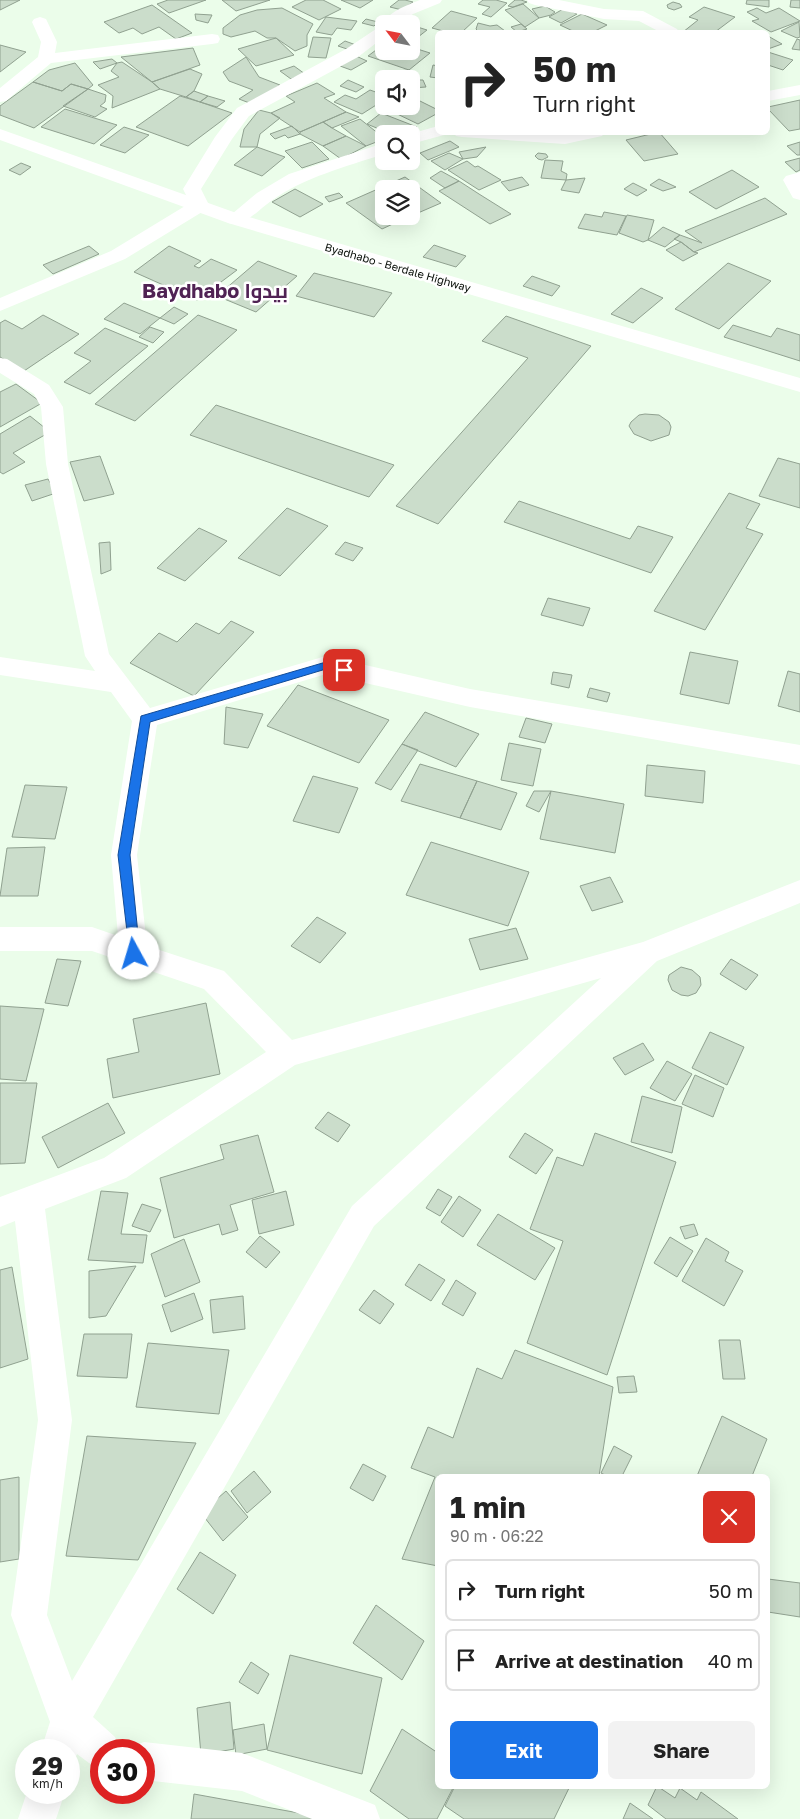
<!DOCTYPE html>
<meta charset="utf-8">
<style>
:root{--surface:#fff;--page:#f2f2f2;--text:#222;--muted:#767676;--line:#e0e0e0;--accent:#1a73e8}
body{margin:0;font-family:"Golos Text",Cairo,sans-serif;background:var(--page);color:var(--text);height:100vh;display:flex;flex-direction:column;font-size:19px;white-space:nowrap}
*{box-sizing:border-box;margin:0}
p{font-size:16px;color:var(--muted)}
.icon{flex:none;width:28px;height:28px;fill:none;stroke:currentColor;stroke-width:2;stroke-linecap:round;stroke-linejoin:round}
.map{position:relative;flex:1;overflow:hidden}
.drawer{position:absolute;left:435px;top:1474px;width:335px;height:315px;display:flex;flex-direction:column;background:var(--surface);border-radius:8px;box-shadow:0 5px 20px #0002}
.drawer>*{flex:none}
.banner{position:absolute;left:435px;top:30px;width:335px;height:105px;border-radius:8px;box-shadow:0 5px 20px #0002;background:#fff;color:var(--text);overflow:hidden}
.needle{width:32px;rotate:302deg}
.tools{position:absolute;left:375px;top:15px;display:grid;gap:10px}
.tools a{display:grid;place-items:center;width:45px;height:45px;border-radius:8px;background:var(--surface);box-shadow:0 5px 20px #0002;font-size:25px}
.speed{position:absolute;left:15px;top:1739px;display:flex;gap:10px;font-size:25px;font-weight:700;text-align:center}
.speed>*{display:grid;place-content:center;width:65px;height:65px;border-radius:50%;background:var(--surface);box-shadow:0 5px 20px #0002;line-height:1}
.speed small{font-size:12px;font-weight:400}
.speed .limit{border:8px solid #d22;background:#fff;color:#111}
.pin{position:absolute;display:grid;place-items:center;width:42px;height:42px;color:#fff;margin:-21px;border-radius:10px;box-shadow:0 2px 8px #0006}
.me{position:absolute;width:55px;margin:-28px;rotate:354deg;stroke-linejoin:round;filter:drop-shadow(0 0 4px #0008)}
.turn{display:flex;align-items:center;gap:18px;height:105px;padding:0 15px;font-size:22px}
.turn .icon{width:65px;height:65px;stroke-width:2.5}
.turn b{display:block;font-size:35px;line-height:42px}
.round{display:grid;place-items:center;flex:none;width:52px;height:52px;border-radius:8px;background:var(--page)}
.overview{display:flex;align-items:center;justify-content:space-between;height:85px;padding:0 15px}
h1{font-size:30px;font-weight:700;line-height:38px}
.primary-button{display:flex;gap:10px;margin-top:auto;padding:10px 15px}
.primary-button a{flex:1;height:58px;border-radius:8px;background:var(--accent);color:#fff;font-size:20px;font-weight:700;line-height:58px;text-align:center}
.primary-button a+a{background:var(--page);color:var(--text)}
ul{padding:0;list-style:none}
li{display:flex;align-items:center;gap:15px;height:62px;margin:0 10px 8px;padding:0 5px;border:2px solid var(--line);border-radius:8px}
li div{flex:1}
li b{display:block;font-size:19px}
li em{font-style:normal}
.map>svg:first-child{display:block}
</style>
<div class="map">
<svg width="800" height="1819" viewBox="0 0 800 1819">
<rect width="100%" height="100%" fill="#ebfdea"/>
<!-- building -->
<path fill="#cbddcb" stroke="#90a190" d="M0,0H20L0,10Z
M168,0H206L169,13L157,4Z
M222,0H270L236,11Z
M306,0H323L341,9L319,20L292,7Z
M341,0H373L360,8Z
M399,0H405L413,2L402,10L390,7Z
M483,0H496L507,3L491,17L482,14L490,7L478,4Z
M515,0H521L527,2L513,7L508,6Z
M747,0H769V7L746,4Z
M791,0H800V8L790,7Z
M673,2L680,4L682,7L674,10L668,8L667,5Z
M523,4L539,18L525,27L505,10Z
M152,5L192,33L176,39L159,27L142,34L133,28L119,33L104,22Z
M545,6L555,12L551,15L539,18L532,9Z
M704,7L735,17L715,32H683L698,20L689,17Z
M282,8L313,24L307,35V46L295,51L276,38H267L255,31L231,37L223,34V28L240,15L257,10Z
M565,8L577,14L561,23L549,17Z
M757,8L766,13L779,8L800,21L771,32L752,21L759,19L747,12Z
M451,11L477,18L462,32H447L432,28Z
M195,14L212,15L208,23L196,20Z
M582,14L607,25L593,32H575L560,25Z
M326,17L357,21L351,30L337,28L332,35L316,32Z
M366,19L378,22L374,26L362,23Z
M799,22L800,37L797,38L781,31Z
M478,23L490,26L497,25L505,31L479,32L476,29Z
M521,24L527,29L517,32L511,27Z
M411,25L427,30L413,41H411Z
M768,36L782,44L768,49Z
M313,37L331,38L326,58L308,57Z
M276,38L294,55L256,66L238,49Z
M797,39L800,40V50L792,49Z
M345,41L356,45L350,50L338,46Z
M384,44V51H411V47L430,53L409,70L368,56Z
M0,45L26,52L0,72Z
M193,48L200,65L152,82L121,57Z
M768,52L793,60L783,70L768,65Z
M356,56L367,61L351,70L340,66Z
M246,57L259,77L280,85L252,104L239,99L253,90L229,81L223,72Z
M112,59L117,63L100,69L93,62Z
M122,62L152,82L160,89L112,108L113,96L98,85L119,77L111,71L117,63Z
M75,63L93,85L88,89L71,84L62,91L33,82L49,70Z
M433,65L438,66V78L430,77Z
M294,66L305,74L291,79L280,71Z
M190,69L202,74L194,91L186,97L160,89L152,82Z
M409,70L414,80H423L426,87L411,88V79H387L384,72Z
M348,80L364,87L356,92L340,86Z
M33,82L62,91L71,84L88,89L34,128L0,115V106Z
M317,83L335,94L324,98L346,112L300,132L271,113L295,102L286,96Z
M88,89L106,95L105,102L100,106L107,109L95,117L63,106Z
M370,90L384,95V100L362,114L334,102L345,95L356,99Z
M194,91L208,96L200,102L186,97Z
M180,96L200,102L232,113L188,146L136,127Z
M208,96L225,101L217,107L200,102Z
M414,98L438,110V113L418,124L391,111L400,106H411V100Z
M800,100V129L789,131L768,109V107Z
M65,109L117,125L94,144L41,127Z
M259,110L271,113L280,118L260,134L257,147H240L244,129Z
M346,112L359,117L332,128L323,122Z
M381,113L417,127L408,133L402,131L398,134H391L367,124Z
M360,119L384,138V139L366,146L341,126Z
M323,122L332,128L346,136L323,146L300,134V132Z
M292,126L300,134L288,138L285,135L275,139L270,134Z
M124,127L149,135L125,153L100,145Z
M659,132L678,154L644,161L626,140Z
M346,136L366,146L341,159L323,146Z
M450,141L459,147L428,160L420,153Z
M312,142L329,159L302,168L285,151Z
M800,142V155H797L787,146Z
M257,147L285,157L262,176L234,165Z
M486,147L477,157L463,159L459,152Z
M449,153L463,159L445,170L431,161Z
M538,153L546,154L548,157L542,160L538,159L535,156Z
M411,155L417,161L394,168L387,161H411Z
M800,158V170L796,172L785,162Z
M545,160L563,161L561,171L567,174L566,180L541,178Z
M467,161L475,167L478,166L501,180L479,190L448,170Z
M21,163L31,167L20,175L9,170Z
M732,170L759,187L716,209L689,192Z
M441,171L459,181L445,188L430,178Z
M405,177L441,203L411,216V189H384V216H410L382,229L346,203Z
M522,177L529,185L509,191L501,182Z
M585,178L579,193L561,190L566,180Z
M659,179L676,187L663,191L650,185Z
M459,181L479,194L511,214L490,224L439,191Z
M633,183L647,190L637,196L624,189Z
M295,189L323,204L300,217L272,202Z
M339,193L343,197L329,202L325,197Z
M765,198L787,214L694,252L681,242L674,239L680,235L702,243L685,231Z
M604,212L626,216L617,235L578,228L585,214L602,217Z
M627,215L654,220L648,240L643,242L619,233Z
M663,227L680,235L665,247L648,240Z
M681,242L694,252L698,253L683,261L666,250Z
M434,245L466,256L456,267L423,257Z
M89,246L99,254L53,274L43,265Z
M169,246L201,261L194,266L199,268L211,259L237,270L197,300L134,272Z
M258,261L297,276L256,312L217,296Z
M728,263L771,281L719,329L675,309Z
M314,273L392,293L374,317L296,296Z
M532,276L560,286L552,296L523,286Z
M641,288L663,298L633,323L611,314Z
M124,303L160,318L140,334L104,319Z
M174,307L188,314L174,324L160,318Z
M43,315L79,334L24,371L0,357V323L5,320L22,329Z
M198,315L237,330L135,421L95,404Z
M506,316L591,346L438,524L396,506L528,358L482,341Z
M733,325L771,337L777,328L800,335V361L724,337Z
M150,327L164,332L153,343L139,337Z
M105,328L148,346L90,394L64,382L91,361L74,353Z
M16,384L42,403L0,427V392Z
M216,405L394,465L369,497L190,435Z
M645,414L659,415L669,422L671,427L669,435L651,441L634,434L629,426L631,422L639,415Z
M30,416L50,432L13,453L25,462L3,474L0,472V434Z
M100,456L114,494L84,501L70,462Z
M778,458L800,464V508L759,496Z
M48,479L56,493L32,501L25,485Z
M729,493L760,504L746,528L763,534L705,630L654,611Z
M519,501L630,539L638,526L673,537L651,573L504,522Z
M287,508L328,526L280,576L238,558Z
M199,528L227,541L185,581L157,568Z
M110,542L111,570L101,574L99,543Z
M345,542L363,548L353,561L335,554Z
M548,598L590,608L583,626L541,615Z
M231,621L254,632L194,696L130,663L159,633L177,642L196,623L219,634Z
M690,652L738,661L729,704L680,694Z
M788,671L800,674V712L778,706Z
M553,672L572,675L569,688L551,684Z
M298,685L389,720L359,763L267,726Z
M590,688L610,693L607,702L587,697Z
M226,707L263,714L248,748L224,744Z
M425,712L479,734L456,767L402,744Z
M526,718L552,724L545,743L519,737Z
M509,743L541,749L533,786L501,780Z
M402,744L418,750L391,790L375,783Z
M420,764L477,781L460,818L401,801Z
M647,765L705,771L703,803L645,796Z
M313,776L358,788L339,833L293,821Z
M477,781L517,793L501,830L460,818Z
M25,785L67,787L55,839L12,837Z
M534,791H551L539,812L526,806Z
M551,791L624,804L615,853L540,839Z
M431,842L529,872L508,926L406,895Z
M45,847L38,896H0L7,848Z
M610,877L623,902L592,911L580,886Z
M317,917L346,933L320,963L291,946Z
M516,928L528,959L480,970L469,939Z
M57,959L81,961L68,1006L45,1003Z
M731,959L758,975L746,990L720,974Z
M681,967L692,970L700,977L701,985L696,993L688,996L681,995L672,990L668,980L669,975Z
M206,1003L220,1074L113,1098L107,1059L139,1052L133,1019Z
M0,1006L44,1009L26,1081L0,1079Z
M710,1032L744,1047L727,1085L692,1068Z
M643,1043L654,1060L625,1075L613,1058Z
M667,1061L692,1074L675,1101L650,1088Z
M695,1075L724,1088L713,1117L682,1104Z
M0,1083H37L25,1163L0,1164Z
M642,1096L682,1107L672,1153L631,1142Z
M108,1103L125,1133L58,1168L42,1137Z
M328,1112L350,1125L338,1142L315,1128Z
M525,1133L553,1150L536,1174L509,1157Z
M595,1133L676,1162L607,1375L527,1343L563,1241L530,1229L557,1157L583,1166Z
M258,1135L274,1192L230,1205L238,1230L222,1235L219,1224L174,1238L160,1178L224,1159L220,1145Z
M438,1189L452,1197L440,1216L426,1208Z
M101,1191L128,1193L121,1234L147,1235L143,1263L88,1260Z
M286,1191L294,1225L259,1234L252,1200Z
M459,1196L481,1210L463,1237L441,1222Z
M142,1204L161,1210L150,1232L132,1226Z
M498,1214L555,1248L535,1280L477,1245Z
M694,1224L698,1235L685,1239L680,1227Z
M260,1236L280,1252L266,1268L246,1252Z
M670,1237L693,1251L677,1277L654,1263Z
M706,1238L729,1252L725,1261L743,1271L724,1306L682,1281Z
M184,1239L200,1282L165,1297L151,1254Z
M419,1264L445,1280L431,1301L405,1285Z
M136,1266L106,1316L89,1318V1271Z
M12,1267L28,1359L0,1368V1270Z
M456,1280L476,1293L463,1316L442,1304Z
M374,1290L394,1304L380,1324L359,1310Z
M194,1293L203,1319L171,1332L162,1305Z
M243,1296L245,1329L213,1333L210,1300Z
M84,1334H132L127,1378L77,1376Z
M719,1340H740L745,1379H723Z
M148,1343L229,1350L219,1414L136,1407Z
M515,1350L613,1387L599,1476H438V1566L402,1559L435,1477L411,1468L428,1427L453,1438L477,1368L502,1379Z
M634,1376L637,1392L619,1393L617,1377Z
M722,1416L767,1439L752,1476H697Z
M87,1436L196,1443L138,1560L66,1556Z
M614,1446L632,1456L622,1476H607L601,1473Z
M363,1464L386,1476L373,1501L350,1488Z
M254,1471L271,1492L247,1513L231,1491Z
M19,1477V1559L0,1562V1480Z
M226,1491L248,1517L223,1541L201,1513Z
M200,1552L236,1575L213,1614L177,1589Z
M768,1579L800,1583V1617L768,1612Z
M376,1605L424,1641L402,1680L353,1643Z
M290,1655L382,1678L362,1774L267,1750Z
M251,1662L269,1674L258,1694L239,1682Z
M230,1702L234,1749L201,1755L197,1708Z
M264,1724L267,1749L236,1755L233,1730Z
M402,1729L438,1753V1786H454L437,1819H409L370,1791Z
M455,1786H570L554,1819H464L445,1806Z
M657,1786L675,1798L680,1788L697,1800L701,1792L738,1819H666L648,1805Z
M194,1794L332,1819H191Z
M630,1803L653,1819H623Z"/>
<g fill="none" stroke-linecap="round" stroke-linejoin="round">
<!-- minor -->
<path fill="#fff" fill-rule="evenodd" d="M420,0H442L440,3L413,14L401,24H384V37L358,57L249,116L232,139L201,189L209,205L207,209L125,259L0,311V298L111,251L190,203L183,189L215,137L237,108L346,49L382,25C388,12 407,5 420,0Z
M527,0H559L604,9L643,11L677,29L679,32H660L639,21L604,19L535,5L529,3Z
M40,17L46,19L57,42L55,53L212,34L218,35L220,39L218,43L212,44L51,63L6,101L0,102V88L38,57L41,42L32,22L34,19Z
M800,85V95L768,101V91Z
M438,126V132H446L444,135L411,144V134H410Z
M453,132H605L602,136L565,144L462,137L456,136Z
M384,143V154C345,167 305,177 271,201C258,210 245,227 228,223L226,219L257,193L289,174Z
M800,172V200L793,198L783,180L786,176Z
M0,358L7,359L49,385L63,407L68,464L109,654L150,708L326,656L470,689L800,745V765L470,707L326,674L157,725L137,855L147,946L224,971L292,1040L643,942L800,880V903L657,961L374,1226L93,1717L115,1737L121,1750H101V1769L89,1763L77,1754L73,1763L69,1765V1750H41L50,1722L11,1615L38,1420L15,1221L0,1227V1197L104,1158L266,1052L204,989L92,951H0V927H92L118,936L111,855L132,721L111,692L0,675V657L95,671L85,656L46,464L41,407L34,394L0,373ZM601,978L352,1206L72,1681L47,1615L72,1420L45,1209L126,1178L295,1065Z
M144,1742L242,1753L375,1805L380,1819H312L242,1791L144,1780V1750H129L130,1747Z
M27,1792H65L56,1819H18Z"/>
<!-- primary -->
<path fill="#fff" fill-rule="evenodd" d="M0,129L242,215L800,378V392L228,223L0,140Z"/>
</g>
<!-- route -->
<path fill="#1a73e8" stroke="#114b97" d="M326,662L347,667L349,670L344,673L326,669L150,722L130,855L140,954L138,957H130L118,855L141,716Z"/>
<g text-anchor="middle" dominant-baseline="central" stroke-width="5" stroke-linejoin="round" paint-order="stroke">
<!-- far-street labels -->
<g font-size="11" fill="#090f09" stroke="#fff">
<text transform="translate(398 267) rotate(16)">Byadhabo - Berdale Highway</text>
</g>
<!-- far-town labels -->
<g font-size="20" font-weight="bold" fill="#502254" stroke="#fff">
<text x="215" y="290">Baydhabo بيدوا</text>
</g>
</g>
</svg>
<div class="tools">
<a><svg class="needle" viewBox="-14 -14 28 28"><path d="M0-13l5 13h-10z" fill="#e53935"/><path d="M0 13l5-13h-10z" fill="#767676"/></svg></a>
<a><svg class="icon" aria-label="sound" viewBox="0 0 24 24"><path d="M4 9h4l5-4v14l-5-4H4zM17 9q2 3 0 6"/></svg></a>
<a><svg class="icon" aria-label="search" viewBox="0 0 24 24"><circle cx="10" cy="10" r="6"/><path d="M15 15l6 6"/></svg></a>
<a><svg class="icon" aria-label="layers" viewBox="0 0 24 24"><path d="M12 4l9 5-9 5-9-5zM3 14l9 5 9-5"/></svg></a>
</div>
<div class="speed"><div>29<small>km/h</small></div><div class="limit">30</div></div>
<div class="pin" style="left:344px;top:670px;background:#d93025"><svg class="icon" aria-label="arrive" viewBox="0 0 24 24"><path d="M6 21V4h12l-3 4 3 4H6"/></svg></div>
<svg class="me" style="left:134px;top:954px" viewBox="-20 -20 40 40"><circle r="19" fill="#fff"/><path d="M0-13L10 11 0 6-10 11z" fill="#1a73e8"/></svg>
<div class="banner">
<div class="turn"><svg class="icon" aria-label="right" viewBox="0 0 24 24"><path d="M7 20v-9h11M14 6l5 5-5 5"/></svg><div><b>50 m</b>Turn right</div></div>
</div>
<section class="drawer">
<div class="overview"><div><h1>1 min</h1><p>90 m · 06:22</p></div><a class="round" style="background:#d93025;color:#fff"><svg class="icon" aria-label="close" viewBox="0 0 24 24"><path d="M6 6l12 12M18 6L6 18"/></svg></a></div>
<ul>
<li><svg class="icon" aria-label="right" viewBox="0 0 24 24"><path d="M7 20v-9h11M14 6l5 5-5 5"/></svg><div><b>Turn right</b></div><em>50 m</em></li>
<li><svg class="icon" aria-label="arrive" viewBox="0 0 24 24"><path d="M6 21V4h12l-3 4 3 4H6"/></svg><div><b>Arrive at destination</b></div><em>40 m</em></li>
</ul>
<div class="primary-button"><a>Exit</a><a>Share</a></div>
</section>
</div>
